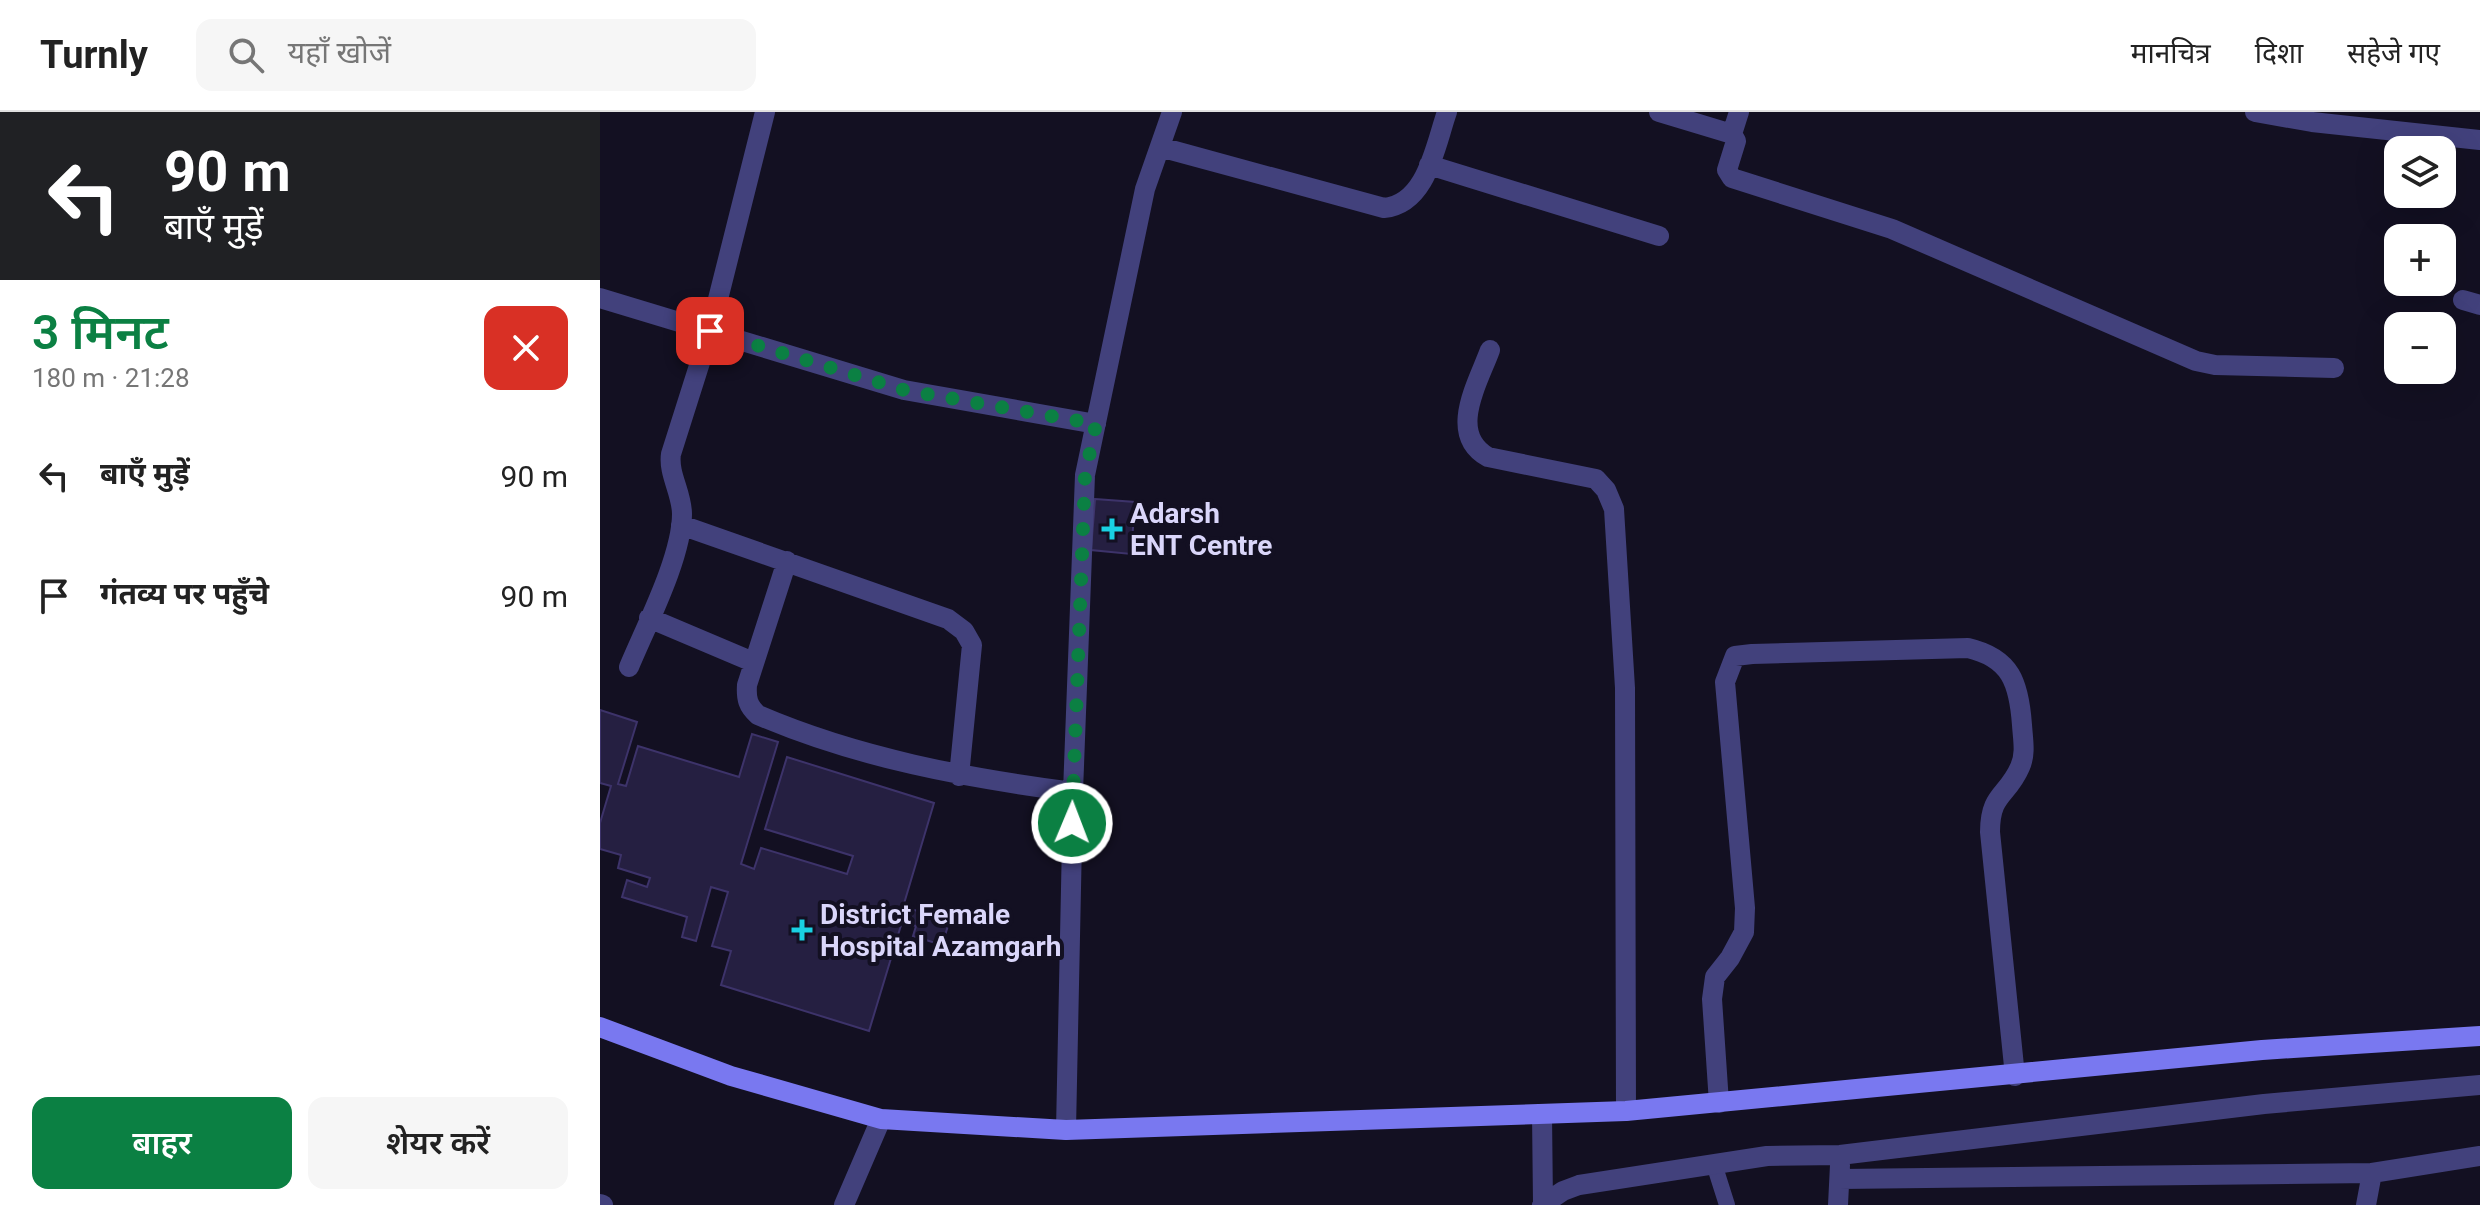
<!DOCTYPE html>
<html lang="hi">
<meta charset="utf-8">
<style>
:root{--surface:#fff;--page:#f6f6f6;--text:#222;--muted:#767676;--line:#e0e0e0;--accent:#0b8043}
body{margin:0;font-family:Roboto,"Noto Sans Devanagari",sans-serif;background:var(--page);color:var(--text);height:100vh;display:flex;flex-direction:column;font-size:30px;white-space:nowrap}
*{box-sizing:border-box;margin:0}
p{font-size:26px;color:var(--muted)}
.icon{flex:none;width:44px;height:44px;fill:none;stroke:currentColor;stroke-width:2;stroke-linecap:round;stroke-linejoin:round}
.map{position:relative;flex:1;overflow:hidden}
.panel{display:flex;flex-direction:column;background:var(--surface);width:600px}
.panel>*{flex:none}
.hud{background:#202124;color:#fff;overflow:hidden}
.fabs{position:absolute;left:1784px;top:24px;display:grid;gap:16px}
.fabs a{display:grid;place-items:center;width:72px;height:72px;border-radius:16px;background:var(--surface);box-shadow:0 8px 32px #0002;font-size:40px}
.pin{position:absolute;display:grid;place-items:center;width:68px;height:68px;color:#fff;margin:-34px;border-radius:16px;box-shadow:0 4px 12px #0006}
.me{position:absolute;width:88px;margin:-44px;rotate:1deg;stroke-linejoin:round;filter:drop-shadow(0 0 6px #0008)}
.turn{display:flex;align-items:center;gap:28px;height:168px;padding:0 32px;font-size:36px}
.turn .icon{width:104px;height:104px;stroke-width:2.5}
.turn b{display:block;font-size:56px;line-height:68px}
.round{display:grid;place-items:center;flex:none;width:84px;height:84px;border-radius:16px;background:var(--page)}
.head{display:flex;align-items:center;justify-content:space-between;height:136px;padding:0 32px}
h1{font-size:48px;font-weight:600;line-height:60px;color:var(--accent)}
.cta{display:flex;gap:16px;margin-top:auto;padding:16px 32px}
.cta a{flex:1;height:92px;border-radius:16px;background:var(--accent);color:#fff;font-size:32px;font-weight:600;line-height:92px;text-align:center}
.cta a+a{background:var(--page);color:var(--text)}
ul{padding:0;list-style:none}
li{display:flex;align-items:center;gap:24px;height:120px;padding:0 32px}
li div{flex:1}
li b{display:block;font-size:30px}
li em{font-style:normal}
header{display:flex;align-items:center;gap:48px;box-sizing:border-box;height:112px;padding:0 40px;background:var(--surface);border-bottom:2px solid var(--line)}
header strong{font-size:38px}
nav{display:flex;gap:44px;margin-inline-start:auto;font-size:28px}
.search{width:560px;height:72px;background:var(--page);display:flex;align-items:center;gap:20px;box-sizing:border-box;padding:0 28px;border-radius:16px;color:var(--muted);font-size:30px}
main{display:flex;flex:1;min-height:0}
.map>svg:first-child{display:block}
</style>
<header>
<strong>Turnly</strong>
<div class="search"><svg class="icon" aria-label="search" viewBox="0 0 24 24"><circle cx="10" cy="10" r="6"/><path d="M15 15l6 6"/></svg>यहाँ खोजें</div>
<nav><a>मानचित्र</a><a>दिशा</a><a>सहेजे गए</a></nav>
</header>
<main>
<section class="panel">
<div class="hud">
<div class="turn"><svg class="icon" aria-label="left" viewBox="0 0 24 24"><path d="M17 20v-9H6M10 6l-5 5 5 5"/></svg><div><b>90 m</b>बाएँ मुड़ें</div></div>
</div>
<div class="head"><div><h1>3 मिनट</h1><p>180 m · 21:28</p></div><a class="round" style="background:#d93025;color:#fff"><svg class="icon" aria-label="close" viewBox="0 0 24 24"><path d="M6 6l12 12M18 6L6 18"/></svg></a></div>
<ul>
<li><svg class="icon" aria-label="left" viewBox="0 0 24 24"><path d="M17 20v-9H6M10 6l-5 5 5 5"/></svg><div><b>बाएँ मुड़ें</b></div><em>90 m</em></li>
<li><svg class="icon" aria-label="arrive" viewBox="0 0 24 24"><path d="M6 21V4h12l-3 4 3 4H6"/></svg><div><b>गंतव्य पर पहुँचे</b></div><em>90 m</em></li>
</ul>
<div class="cta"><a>बाहर</a><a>शेयर करें</a></div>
</section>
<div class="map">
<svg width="1880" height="1093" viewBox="0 0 1880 1093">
<rect width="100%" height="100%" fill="#131022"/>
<!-- building -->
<path fill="#251f41" stroke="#3d336a" stroke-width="2" d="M495,387L535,390L531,442L491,438Z
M0,598L37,610L18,672L26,674L38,634L139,665L152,622L178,630L141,752L154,757L161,736L247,762L253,744L165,717L187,645L334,691L303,795L318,799L320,791L352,801L342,833L313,824L316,814L302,810L269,919L121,873L131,839L112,834L128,780L111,775L96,829L82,825L87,805L22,785L27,768L47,775L50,766L18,756L21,743L0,737V711L11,674L0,671Z"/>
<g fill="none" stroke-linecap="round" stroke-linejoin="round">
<!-- lane -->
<path stroke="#42417c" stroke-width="16" d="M1114,1052L1127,1093"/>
<!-- street -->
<path stroke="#42417c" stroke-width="20" d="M1059,0L1132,22L1136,29L1127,58L1132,66L1292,117L1596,249L1615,253L1734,256
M1655,0L1712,10L1880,28
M1132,22L1139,0
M560,35L784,96C827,92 835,34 847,0
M829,53L1059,124
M0,186L304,278L496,312
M1863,188L1880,193
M890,238C878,271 847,322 888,345L996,367L1006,378L1014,397L1025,576L1026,999
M81,413L348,507L364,519L372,533L359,664
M187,449L147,573C146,587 148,594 158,603C258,646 366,666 473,680
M49,506L153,550
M29,555C46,514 82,445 82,402C82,381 68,362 71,342L110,219L165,0
M1119,991L1112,887L1115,865L1130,846L1144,820L1145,796L1125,570L1135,544L1152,542L1368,536C1411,546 1419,571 1422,613C1423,628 1426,642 1420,655C1407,685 1390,681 1390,720L1415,964
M942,1002L943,1092
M466,1018L473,680L485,363L545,77L572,0
M1241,1067L1772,1061
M0,1092L3,1093
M244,1093L281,1007
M942,1093L963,1079L979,1073L1167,1044L1240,1043L1664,992L1880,973
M1238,1093L1240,1053
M1766,1093L1772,1061L1880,1044"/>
<!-- secondary -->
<path stroke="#7978f0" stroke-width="20" d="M0,915L131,964L281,1007L466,1018L1026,999L1662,938L1880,924"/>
</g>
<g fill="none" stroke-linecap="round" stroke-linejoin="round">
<!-- route -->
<path stroke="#0b8043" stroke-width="14" stroke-dasharray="0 25.2" d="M110,219L304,278L496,312L485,363L472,711"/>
</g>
<!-- markers -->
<g fill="#19d1e3" stroke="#131022" stroke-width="3">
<path d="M508 405h8v8h8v8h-8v8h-8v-8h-8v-8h8z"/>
<path d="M198 806h8v8h8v8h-8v8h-8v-8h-8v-8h8z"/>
</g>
<g text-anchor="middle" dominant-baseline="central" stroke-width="8" stroke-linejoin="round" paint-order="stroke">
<!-- poi labels -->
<g font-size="28" font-weight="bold" fill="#dad6fa" stroke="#131022" text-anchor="start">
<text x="530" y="401">Adarsh<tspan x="530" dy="32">ENT Centre</tspan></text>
<text x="220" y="802">District Female<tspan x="220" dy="32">Hospital Azamgarh</tspan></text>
</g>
</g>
</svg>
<div class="fabs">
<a><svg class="icon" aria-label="layers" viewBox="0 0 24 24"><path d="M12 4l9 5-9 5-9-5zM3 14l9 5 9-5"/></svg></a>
<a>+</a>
<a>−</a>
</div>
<div class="pin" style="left:110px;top:219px;background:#d93025"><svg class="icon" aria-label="arrive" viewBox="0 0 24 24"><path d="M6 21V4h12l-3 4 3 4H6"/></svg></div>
<svg class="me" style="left:472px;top:711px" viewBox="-20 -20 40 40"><circle r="17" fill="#0b8043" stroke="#fff" stroke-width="3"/><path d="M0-11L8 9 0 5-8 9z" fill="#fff"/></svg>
</div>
</main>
